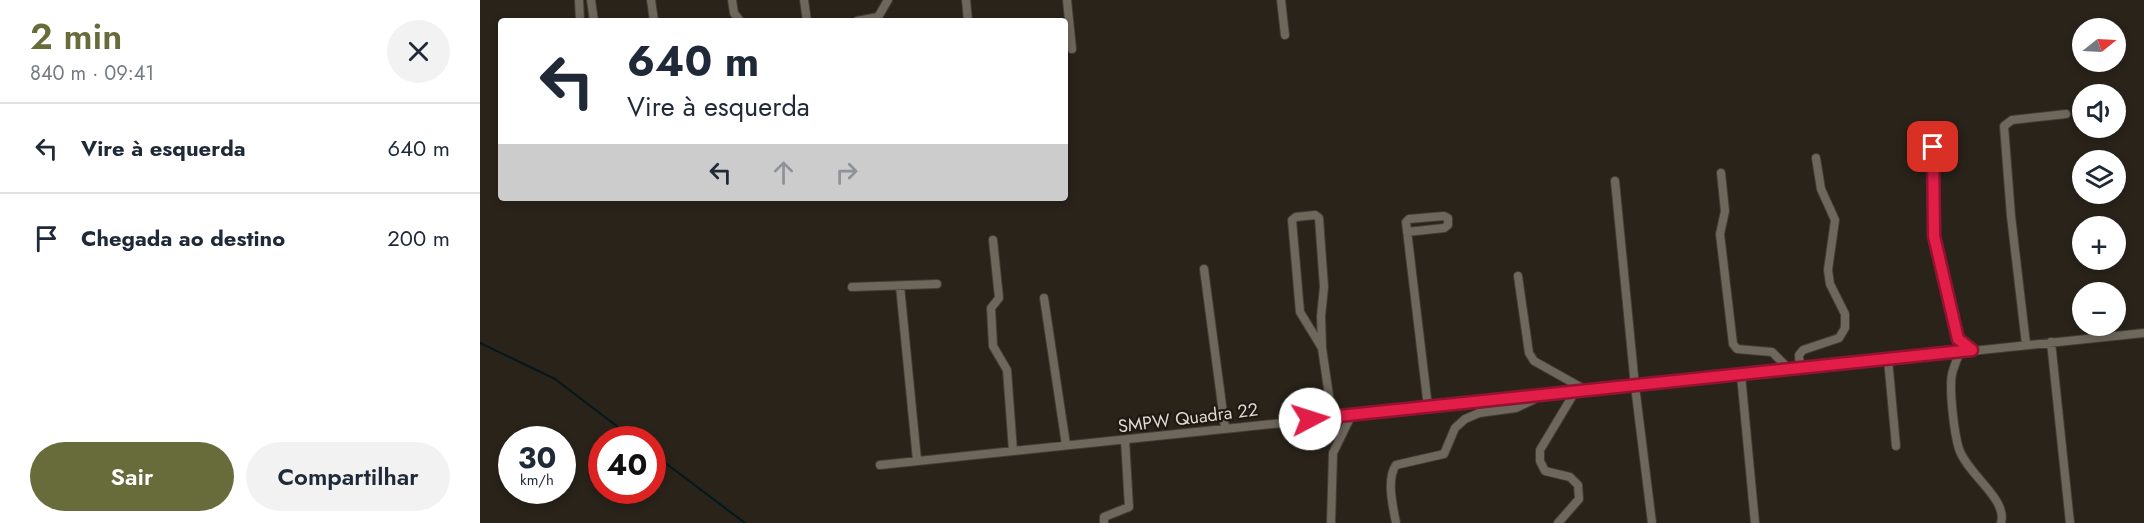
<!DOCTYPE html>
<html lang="pt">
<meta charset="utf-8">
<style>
:root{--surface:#fff;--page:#f2f2f3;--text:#1f2937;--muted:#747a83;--line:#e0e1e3;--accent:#686c3b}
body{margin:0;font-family:Jost,sans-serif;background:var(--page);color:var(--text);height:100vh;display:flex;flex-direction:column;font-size:22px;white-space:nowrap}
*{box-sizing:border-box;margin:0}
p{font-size:20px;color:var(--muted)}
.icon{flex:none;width:33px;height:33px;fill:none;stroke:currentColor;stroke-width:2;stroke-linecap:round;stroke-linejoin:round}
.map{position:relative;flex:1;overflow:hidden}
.panel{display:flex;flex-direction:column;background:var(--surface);width:480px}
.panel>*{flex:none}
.hud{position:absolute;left:18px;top:18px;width:570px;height:183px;border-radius:6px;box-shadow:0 3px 9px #0003;background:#fff;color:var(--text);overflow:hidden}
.needle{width:39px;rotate:72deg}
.fabs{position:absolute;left:1592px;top:18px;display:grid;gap:12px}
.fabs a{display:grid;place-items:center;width:54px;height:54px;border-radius:50%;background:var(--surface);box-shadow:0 3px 9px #0003;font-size:30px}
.speed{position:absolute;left:18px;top:426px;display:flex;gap:12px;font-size:30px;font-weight:700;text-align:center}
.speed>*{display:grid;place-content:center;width:78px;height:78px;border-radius:50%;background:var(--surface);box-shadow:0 3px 9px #0003;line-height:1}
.speed small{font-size:15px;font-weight:400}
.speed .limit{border:9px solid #d22;background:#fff;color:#111}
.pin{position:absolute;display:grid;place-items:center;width:51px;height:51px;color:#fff;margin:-26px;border-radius:12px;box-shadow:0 3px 9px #0006}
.me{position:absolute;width:66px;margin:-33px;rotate:85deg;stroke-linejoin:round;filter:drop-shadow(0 0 4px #0008)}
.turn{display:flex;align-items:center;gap:21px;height:126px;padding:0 30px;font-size:27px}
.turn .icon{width:78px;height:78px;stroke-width:2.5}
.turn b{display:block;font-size:42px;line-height:51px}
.lanes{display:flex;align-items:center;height:57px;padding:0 30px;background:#0003;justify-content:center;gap:30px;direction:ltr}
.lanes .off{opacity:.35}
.round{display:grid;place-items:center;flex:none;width:63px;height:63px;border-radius:32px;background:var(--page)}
.head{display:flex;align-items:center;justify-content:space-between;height:102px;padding:0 30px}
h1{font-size:36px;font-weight:600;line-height:45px;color:var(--accent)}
.primary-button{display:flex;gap:12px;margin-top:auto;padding:12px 30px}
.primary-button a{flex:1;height:69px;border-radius:36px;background:var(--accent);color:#fff;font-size:24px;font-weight:600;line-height:69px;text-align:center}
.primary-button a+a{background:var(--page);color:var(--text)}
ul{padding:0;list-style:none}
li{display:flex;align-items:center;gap:18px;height:90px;padding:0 30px;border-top:2px solid var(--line)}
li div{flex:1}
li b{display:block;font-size:22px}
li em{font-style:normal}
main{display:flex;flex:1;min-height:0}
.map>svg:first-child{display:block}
</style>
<main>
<section class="panel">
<div class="head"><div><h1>2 min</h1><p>840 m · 09:41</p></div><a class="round"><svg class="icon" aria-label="close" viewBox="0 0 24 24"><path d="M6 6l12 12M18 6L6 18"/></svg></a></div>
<ul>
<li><svg class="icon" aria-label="left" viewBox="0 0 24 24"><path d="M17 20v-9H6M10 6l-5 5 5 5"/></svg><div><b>Vire à esquerda</b></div><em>640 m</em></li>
<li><svg class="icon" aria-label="arrive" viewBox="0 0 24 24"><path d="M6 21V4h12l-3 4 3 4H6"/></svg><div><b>Chegada ao destino</b></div><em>200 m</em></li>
</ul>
<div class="primary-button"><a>Sair</a><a>Compartilhar</a></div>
</section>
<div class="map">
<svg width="1664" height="523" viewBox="0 0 1664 523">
<rect width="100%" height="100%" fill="#29231a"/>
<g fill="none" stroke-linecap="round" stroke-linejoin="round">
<!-- stream -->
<path stroke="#03171d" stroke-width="2" d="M0,343L75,379L155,440
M172,453L265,523"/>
<defs>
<path id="minor" d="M99,0L100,21
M111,0L114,21
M171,0L174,21
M252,0L254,13L260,21
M324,0L327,21
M486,0L488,21
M587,0L592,49
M801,0L805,35
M377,21L398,17L408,0
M1453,147L1454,236L1478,339L1492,350
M1241,173L1245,211L1240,234L1253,344L1257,349L1292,352L1310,370
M1135,181L1155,386L1172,523
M927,232L964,228L968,225V218L964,216L929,219L926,222L948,407
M513,240L519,298L511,308L513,346L527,370L533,451
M724,269L745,428
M1038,276L1049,353L1054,361L1104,389
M420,286L437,460
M372,287L457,284
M564,298L586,445
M1571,342L1590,523
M1546,344L1531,216L1524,126L1532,120L1586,114
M842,348L820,312L812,220L816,217L835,215L839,218L844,287L841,316L842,348L852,416
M1480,352C1477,359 1474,366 1472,374C1469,389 1474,433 1479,449C1488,475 1528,499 1521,523
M1408,359L1416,446
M1320,368L1319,355L1323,350L1359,338L1365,328V314L1350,284L1348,270L1355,220L1341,189L1336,158
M1261,375L1275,523
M400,465L1664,333
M624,523V517L649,507L645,440
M851,523L853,453L871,416
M916,523C913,507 906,479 916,465L964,454L975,428L985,419L999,413L1036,408L1053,400
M1078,523L1099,499L1098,485L1090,477L1065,471L1060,461V450L1096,390"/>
</defs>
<!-- minor casing -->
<use href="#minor" stroke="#433d37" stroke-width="10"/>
<!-- minor -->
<use href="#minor" stroke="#6e675c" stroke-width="8"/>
</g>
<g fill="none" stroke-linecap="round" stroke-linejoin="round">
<defs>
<path id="route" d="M830,419L1492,350L1478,339L1454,236L1453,147"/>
</defs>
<!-- route casing -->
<use href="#route" stroke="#92132f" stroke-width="15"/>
<!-- route -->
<use href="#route" stroke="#e11d48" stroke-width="10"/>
</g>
<g text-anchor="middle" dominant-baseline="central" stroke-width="4.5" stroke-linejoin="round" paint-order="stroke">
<!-- street labels -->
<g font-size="18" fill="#ded9d4" stroke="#1f1911">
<text transform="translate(708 418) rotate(-7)">SMPW Quadra 22</text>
</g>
</g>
</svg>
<div class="fabs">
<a><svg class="needle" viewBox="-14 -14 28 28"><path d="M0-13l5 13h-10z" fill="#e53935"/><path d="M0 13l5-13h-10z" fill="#747a83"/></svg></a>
<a><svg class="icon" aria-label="sound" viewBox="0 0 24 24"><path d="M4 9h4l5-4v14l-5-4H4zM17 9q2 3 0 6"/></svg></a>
<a><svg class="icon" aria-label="layers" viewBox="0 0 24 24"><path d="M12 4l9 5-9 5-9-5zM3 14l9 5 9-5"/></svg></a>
<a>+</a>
<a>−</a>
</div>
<div class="speed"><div>30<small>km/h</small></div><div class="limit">40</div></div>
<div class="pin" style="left:1453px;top:147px;background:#d93025"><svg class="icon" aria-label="arrive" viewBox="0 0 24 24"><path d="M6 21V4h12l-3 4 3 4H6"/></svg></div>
<svg class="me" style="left:830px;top:419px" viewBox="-20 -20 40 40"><circle r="19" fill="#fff"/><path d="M0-13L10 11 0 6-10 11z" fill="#e11d48"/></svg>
<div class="hud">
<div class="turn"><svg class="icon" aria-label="left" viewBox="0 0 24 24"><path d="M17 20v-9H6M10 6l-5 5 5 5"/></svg><div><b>640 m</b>Vire à esquerda</div></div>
<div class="lanes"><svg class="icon" aria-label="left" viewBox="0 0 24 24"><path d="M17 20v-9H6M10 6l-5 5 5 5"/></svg><svg class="icon off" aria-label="ahead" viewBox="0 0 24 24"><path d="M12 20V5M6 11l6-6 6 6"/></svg><svg class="icon off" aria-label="right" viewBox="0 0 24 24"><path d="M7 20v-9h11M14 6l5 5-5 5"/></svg></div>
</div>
</div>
</main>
